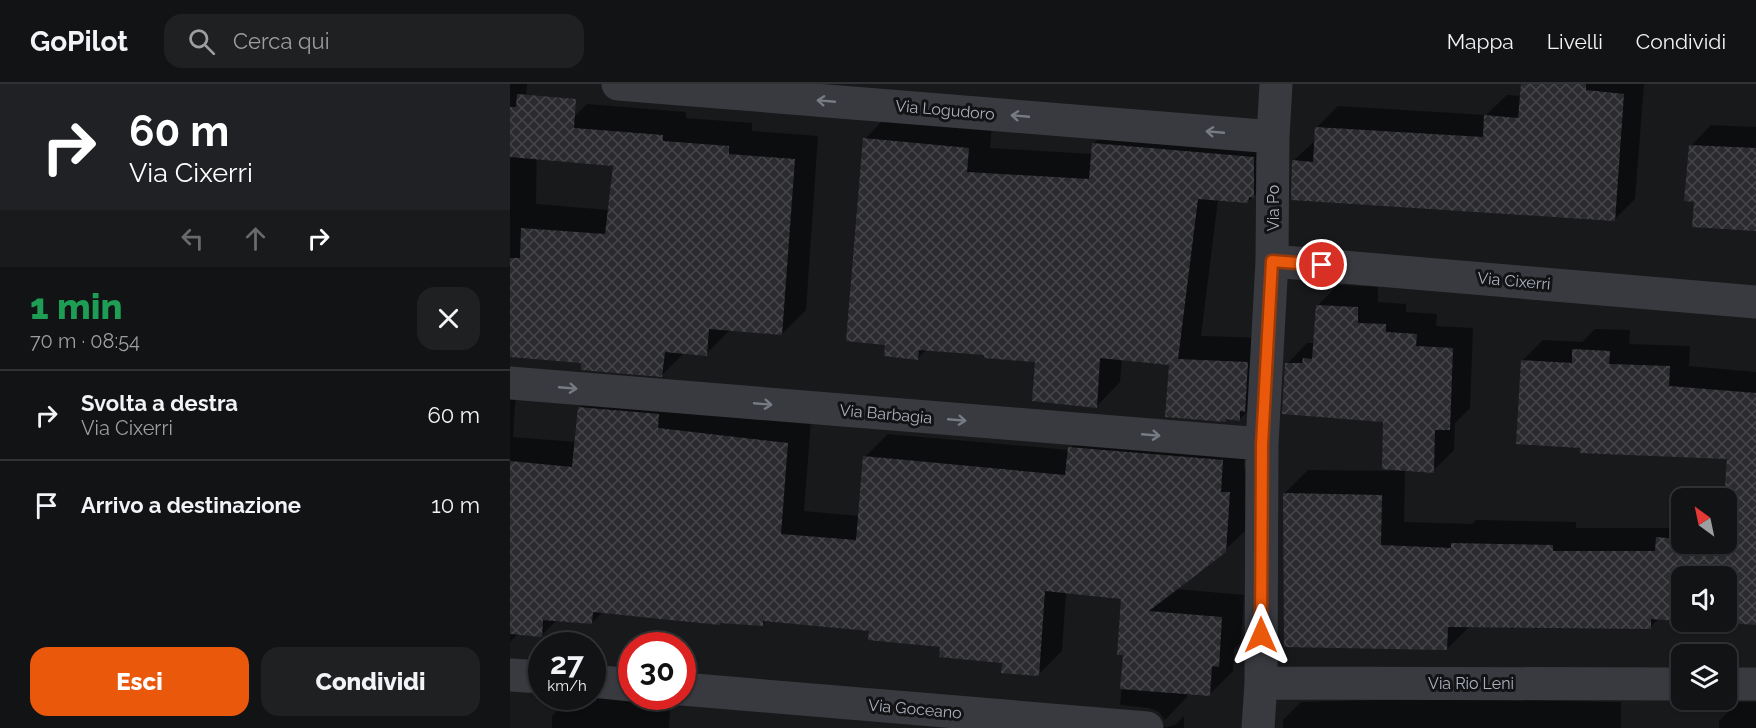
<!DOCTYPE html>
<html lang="it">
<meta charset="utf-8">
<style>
:root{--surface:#121314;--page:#1f2022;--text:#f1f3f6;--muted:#9c9ea0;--line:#313234;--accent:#ea580c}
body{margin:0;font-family:Raleway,sans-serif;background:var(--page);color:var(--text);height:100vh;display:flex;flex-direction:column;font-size:22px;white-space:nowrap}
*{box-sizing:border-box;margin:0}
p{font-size:20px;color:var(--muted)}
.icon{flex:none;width:33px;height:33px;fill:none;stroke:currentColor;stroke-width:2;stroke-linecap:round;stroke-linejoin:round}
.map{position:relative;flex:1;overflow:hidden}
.side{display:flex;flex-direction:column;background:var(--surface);width:510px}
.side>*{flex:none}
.guide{background:#202124;color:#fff;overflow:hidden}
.needle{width:39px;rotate:327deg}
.fabs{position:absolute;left:1161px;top:404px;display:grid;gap:12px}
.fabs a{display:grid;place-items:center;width:66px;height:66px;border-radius:12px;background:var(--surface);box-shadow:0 2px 4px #0004,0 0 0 2px var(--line);font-size:30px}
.speed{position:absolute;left:18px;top:548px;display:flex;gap:12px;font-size:30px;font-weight:700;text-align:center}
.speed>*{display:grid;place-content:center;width:78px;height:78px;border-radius:50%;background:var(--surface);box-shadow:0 2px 4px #0004,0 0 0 2px var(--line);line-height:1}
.speed small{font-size:15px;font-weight:400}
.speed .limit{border:9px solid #d22;background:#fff;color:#111}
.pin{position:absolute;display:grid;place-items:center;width:51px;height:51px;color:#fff;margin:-26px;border:3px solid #fff;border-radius:50%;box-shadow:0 2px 6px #0007}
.me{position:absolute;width:66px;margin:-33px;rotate:0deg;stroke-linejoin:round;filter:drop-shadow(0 0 4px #0008)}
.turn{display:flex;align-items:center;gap:21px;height:126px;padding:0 30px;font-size:27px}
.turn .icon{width:78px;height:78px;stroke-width:2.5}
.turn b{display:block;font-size:42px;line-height:51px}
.lanes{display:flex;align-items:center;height:57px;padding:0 30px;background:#0003;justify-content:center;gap:30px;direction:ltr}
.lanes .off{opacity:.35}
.round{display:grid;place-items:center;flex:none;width:63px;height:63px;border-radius:18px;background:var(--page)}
.headline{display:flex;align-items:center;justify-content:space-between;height:102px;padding:0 30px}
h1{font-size:36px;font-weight:800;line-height:45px;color:#1e9e55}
.button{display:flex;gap:12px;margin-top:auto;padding:12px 30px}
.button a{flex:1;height:69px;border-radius:18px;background:var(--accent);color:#fff;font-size:24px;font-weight:800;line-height:69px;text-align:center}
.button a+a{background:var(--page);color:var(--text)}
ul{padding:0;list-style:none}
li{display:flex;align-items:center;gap:18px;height:90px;padding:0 30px;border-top:2px solid var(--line)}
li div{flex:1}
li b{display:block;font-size:22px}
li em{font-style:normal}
header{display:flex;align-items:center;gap:36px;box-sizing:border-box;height:84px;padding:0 30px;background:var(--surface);border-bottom:2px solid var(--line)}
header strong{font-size:28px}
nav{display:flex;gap:33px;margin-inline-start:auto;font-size:21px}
.search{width:420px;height:54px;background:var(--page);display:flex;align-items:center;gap:15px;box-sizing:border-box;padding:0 21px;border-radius:18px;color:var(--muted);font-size:22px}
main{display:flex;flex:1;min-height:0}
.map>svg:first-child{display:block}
</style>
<header>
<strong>GoPilot</strong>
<div class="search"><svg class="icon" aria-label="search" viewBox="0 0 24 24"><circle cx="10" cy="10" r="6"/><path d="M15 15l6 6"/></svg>Cerca qui</div>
<nav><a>Mappa</a><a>Livelli</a><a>Condividi</a></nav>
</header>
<main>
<section class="side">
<div class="guide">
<div class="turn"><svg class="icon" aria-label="right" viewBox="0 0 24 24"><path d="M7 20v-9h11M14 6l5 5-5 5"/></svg><div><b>60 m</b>Via Cixerri</div></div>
<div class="lanes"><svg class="icon off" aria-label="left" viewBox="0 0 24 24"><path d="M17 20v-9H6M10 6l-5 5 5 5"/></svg><svg class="icon off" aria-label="ahead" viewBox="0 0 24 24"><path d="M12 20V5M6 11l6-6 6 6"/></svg><svg class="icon" aria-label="right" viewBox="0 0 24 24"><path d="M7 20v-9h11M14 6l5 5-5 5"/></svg></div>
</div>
<div class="headline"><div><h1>1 min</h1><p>70 m · 08:54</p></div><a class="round"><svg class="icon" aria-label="close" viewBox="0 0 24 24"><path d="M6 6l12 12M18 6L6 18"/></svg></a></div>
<ul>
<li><svg class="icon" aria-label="right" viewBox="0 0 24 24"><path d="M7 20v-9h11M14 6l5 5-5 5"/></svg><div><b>Svolta a destra</b><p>Via Cixerri</p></div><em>60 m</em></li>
<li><svg class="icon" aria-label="arrive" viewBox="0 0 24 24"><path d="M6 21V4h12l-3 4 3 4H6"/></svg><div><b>Arrivo a destinazione</b></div><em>10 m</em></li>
</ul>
<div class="button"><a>Esci</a><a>Condividi</a></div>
</section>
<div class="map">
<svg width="1246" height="644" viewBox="0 0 1246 644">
<defs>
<pattern id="building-cross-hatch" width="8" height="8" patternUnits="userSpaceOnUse" patternTransform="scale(1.5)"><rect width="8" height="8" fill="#2b2b2f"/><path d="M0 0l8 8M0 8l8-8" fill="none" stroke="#47474b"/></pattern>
</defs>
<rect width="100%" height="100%" fill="#18191b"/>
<!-- shadow -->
<path fill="#0007" d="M0,0H17L13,44L27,45L26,120L99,126L105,80L53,44L77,20L176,28V34L242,39V47L308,52L296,226L272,250L220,246L196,270L175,268L152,291L73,278L0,272Z
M1013,0H1134L1125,115L1104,136L783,77L806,56L807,43L828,22L976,31L997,11L1012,12Z
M378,31L482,41L480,64L582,70L583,60L607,36L767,50V88L738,118L708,116L691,252L761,254L753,311L730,335L718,334L715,337L660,279L612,275L610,298L587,322L527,276L475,269L417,265L407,275L376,260L355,55Z
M1201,41L1246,43L1245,145L1185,116L1181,62Z
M828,201L868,203V218L896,220V228L927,230L926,242L963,244L960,324L945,339L944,366L923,387L895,385L894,438L962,440L966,436L1066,438V444H1158L1172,431V459H1216V419L1246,421V540L1211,537H1216V492H1172L1150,534L1140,543L960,542L937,565L775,409L798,386L893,387L875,336L777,280L797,259H805L807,222Z
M1085,245L1120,246L1119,260L1180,262L1179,282L1246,288V395L1217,393L1219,374L1072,362L1012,277L1033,256L1072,258Z
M0,290H7L3,353L66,358L69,324L92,301L301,336L294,427L349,432L355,373L378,350L559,366L582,340L736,353L734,385H743L739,443L715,466L666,505L734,511L731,558L724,565L723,587L700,610L677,609V613L655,636L649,628L639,624L610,621L615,570L613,513L556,508L552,567L529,590L494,577L361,546L257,536L252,541L93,528L82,539L47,536L32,551L9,549L0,558Z
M112,609L130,621L160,624L159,644H42V632L58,616L76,617L82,612Z
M907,615L1111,618V644H773V636L791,618Z
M1228,618H1246V644H1209V637Z
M674,632V644H624L628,640L657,643L665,641Z"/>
<!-- building -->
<path fill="url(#building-cross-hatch)" d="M1011,0H1076V6L1114,10L1105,137L781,116L782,76L803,78L805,43L973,53L974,31L1008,34Z
M7,10L66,15L64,44L153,51V57L219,62V70L285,75L272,251L199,245L197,272L155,268L152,293L71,286V279L0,273V174H10L11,144L95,150L103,82L0,73V23H6Z
M353,54L459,64L457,88L579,95L582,59L744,73V114L739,113L738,119L688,115L668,275L738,278L735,328L730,327V337L716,335V338L655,333L659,281L590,274L587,324L522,317L525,278L474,274V271L409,266L408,276L374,272L375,261L336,257Z
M1179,61L1246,64V147L1182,143L1184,118L1174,117Z
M806,221L848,223V239L876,240V248L907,250L906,262L943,264L940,346H925L924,389L872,385L873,338L772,330L775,279H792L793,274L802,275Z
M1062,265L1100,267L1099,280L1160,282L1159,302L1246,309V541L1193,537H1216V492H1172V537L1181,538L1141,535V545L938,543L937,566L774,563L773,409L872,411L871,461L941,464V459L1043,461V467H1145L1146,453L1168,455L1169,441H1172V459H1216V414H1214L1217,375L1070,369V364L1006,360L1011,276L1062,279Z
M68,323L149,330L148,344L278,359L271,450L346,456L353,372L555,391L558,363L713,376L711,408H720L716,468L639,527L712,533L709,583L702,582L700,612L610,605L613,571H607L611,515L535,507L529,592L491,589L492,579L429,573L430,563L358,556L359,547L253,537V542L210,539V541L83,528L82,540L33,536L32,553L0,550V377L62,383Z"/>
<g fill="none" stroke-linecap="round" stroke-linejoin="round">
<!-- street -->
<path stroke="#393a40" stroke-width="33" d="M108,0L763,53
M762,177L1246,218
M0,299L752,360
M0,591L32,593
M82,597L122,601
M751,599L1172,600
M1216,600H1246
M172,605L637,644
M748,644L751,599L752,360L762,177L763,53L766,0"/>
</g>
<!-- one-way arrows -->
<defs><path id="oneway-shaft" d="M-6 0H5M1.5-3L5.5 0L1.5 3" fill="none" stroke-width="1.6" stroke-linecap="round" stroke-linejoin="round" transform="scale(1.5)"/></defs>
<g stroke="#777b84">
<use href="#oneway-shaft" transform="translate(316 17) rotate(-175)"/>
<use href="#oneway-shaft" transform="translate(510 32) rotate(-175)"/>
<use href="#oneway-shaft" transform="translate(705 48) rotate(-175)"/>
<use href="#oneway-shaft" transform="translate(58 304) rotate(5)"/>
<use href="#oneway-shaft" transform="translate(253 320) rotate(5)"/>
<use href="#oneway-shaft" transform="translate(447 336) rotate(5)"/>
<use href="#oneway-shaft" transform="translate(641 351) rotate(5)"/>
</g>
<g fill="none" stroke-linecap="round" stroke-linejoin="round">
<defs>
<path id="route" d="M751,551L752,360L762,177L812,181"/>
</defs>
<!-- route casing -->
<use href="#route" stroke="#983908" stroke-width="15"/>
<!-- route -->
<use href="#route" stroke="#ea580c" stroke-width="10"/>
</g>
<g text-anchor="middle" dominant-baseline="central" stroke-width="6" stroke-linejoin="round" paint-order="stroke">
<!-- street labels -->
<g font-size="16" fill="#aab0bc" stroke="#131316">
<text transform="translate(435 26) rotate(5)">Via Logudoro</text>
<text transform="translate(763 124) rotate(-90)">Via Po</text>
<text transform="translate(1004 197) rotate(5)">Via Cixerri</text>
<text transform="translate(376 330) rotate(5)">Via Barbagia</text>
<text x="961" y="599">Via Rio Leni</text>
<text transform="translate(405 625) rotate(5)">Via Goceano</text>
</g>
</g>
</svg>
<div class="fabs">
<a><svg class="needle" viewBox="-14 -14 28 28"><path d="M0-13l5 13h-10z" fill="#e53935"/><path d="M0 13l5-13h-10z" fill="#9c9ea0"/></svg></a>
<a><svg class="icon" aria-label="sound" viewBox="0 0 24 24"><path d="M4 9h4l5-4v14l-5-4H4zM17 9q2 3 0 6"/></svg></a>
<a><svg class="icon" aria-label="layers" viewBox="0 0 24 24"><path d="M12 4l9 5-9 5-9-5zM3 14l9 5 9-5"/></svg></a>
</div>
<div class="speed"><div>27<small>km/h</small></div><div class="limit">30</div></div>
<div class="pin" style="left:812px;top:181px;background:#d93025"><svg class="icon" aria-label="arrive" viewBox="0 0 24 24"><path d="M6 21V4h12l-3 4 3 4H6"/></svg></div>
<svg class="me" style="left:751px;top:551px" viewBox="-20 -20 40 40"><path d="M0-17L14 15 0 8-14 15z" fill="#ea580c" stroke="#fff" stroke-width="4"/></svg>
</div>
</main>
